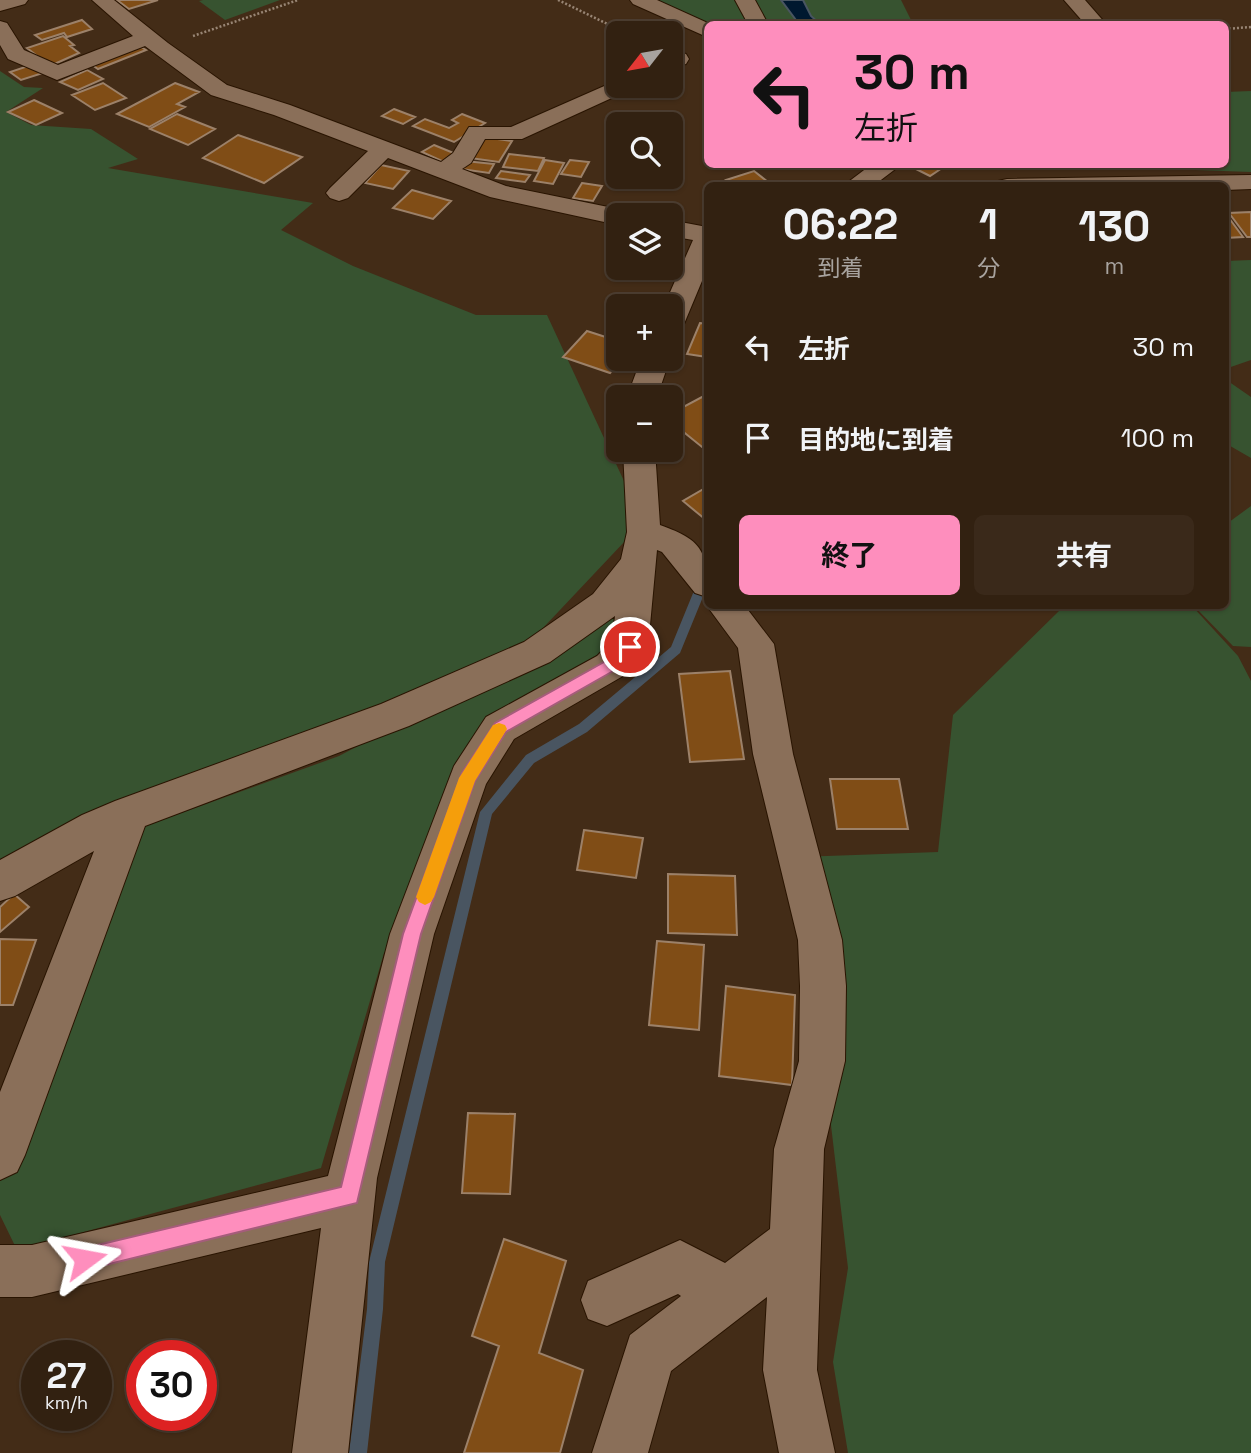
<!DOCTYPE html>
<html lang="ja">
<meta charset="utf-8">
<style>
:root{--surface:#322111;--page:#3a291a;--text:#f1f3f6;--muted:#a8a39f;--line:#4d3e31;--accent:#fe8ebd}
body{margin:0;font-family:"Space Grotesk","Noto Sans JP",sans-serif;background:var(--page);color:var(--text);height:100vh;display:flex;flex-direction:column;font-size:26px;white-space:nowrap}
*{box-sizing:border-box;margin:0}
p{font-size:23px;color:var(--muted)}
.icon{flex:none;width:38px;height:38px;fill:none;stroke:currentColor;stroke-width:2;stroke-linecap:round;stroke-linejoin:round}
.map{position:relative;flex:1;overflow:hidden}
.panel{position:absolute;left:704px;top:182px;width:525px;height:427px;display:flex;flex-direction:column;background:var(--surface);border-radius:10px;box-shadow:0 2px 5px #0004,0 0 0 2px var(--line)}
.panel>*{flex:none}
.top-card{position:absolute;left:704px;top:21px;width:525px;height:147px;border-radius:10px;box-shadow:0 2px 5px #0004,0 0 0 2px var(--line);background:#fe8ebd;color:#111;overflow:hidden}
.needle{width:46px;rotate:239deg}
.fabs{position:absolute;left:606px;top:21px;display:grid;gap:14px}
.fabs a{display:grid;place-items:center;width:77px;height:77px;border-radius:10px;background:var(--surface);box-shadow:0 2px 5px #0004,0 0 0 2px var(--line);font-size:35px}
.speed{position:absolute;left:21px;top:1340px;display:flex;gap:14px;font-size:35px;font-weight:700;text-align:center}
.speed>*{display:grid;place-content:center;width:91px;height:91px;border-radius:50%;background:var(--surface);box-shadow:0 2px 5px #0004,0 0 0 2px var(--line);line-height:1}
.speed small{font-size:18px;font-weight:400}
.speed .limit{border:10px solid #d22;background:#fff;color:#111}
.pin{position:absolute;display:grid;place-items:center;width:60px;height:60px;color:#fff;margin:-30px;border:4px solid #fff;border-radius:50%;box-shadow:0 2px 7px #0007}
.me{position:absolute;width:77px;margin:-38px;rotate:77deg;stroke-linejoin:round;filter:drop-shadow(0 0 5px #0008)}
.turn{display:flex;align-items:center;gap:24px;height:147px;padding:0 35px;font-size:32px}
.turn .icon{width:91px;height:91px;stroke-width:2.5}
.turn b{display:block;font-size:49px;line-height:60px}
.eta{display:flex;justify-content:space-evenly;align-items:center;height:119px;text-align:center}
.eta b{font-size:42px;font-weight:700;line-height:49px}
.primary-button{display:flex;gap:14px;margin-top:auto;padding:14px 35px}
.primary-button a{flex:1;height:80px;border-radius:10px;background:var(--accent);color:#111;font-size:28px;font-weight:700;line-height:80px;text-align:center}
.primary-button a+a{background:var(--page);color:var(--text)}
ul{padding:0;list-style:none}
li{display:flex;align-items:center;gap:21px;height:91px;padding:0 35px}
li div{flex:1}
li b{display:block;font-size:26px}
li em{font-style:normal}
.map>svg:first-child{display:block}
</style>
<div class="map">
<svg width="1251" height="1453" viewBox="0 0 1251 1453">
<rect width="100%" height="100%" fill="#432c17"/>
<!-- green -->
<path fill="#375330" d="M203,0H280L225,20L199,1Z
M654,0H901L913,24H707Z
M0,71L24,87L43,88L6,112L31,125L91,129L138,159L108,168L313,203L281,230L353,266L476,315H547L643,522L526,646L70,827L0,878Z
M1251,91V172L1139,168L1111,165L1225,164V92Z
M1251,260V360L1225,369V261Z
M1225,379L1251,397V458L1225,443Z
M1251,506V647L1233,646L1194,606H1225V525Z
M630,599L610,666L489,723L451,772L422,850L426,895L384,953L321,1168L17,1250L0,1215V1176L129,832L339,756L537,652Z
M1056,606H1192L1238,656L1251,681V1453H848L833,1362L848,1268L799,857L938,852L953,715L1059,611Z"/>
<!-- water -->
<path fill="#00182f" stroke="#495561" stroke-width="2" d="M781,0H803L811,16L820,24H799Z"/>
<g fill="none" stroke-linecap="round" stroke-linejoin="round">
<!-- stream -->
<path fill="#495561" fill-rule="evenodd" d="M707,576V587L680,653L587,732L534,763L492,814L385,1262L383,1309L367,1453H349L367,1309L369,1262L480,812L526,755L579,724L671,647L698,581L700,578Z"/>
</g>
<!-- building -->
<path fill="#804d16" stroke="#9c8169" stroke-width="2" d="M117,0H158L129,9Z
M82,20L92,29L67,37L64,33L42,40L35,35Z
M63,36L74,45L70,46L79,53L50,66L27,48Z
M136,44L146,50L98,69L88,62Z
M31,65L43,73L21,80L10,72Z
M87,70L103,79L78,90L60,82Z
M103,83L126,98L95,110L72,95Z
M175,83L199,92L177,104L185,107L149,127L117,114Z
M34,100L62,113L36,125L8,112Z
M394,109L415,117L403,124L382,116Z
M177,114L215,129L188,145L150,129Z
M462,114L485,123L454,142L413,126L425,119L449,128L458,123L452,120Z
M238,135L302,157L264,183L203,158Z
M483,137L512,141L499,162L470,158Z
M434,145L456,154L444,162L422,152Z
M509,154L544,158L538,171L503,167Z
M545,160L564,163L553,184L534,181Z
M570,160L589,162L581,177L561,174Z
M465,161L494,164L489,173L461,169Z
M906,164H948L930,176Z
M381,165L409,171L393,189L365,183Z
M501,171L530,175L525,182L496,178Z
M754,171L773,186H732L726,180Z
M582,183L602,186L593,201L573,198Z
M412,190L451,201L433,219L393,208Z
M1251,212V237H1247L1229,213Z
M1229,218L1243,237L1225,238V219Z
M700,323L707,324V357L687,354Z
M587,331L618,341V359H622L610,373L563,357Z
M702,397L707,401V451L670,421V414Z
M707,487V519L706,520L683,501Z
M730,671L744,759L690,762L679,674Z
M830,779H899L908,829H837Z
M584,830L643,838L636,878L577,870Z
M668,874L735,876L737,935L668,933Z
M14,894L29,907L0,932V907Z
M0,939L36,940L13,1005H0Z
M657,941L704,945L699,1030L649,1025Z
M726,986L795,995L792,1085L719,1076Z
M468,1113L515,1114L510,1194L462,1193Z
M504,1239L566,1261L539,1353L583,1370L560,1453H464L499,1346L472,1336Z"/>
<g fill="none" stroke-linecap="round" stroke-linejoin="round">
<defs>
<path id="minor" d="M0,0H28L25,4L0,11Z
M92,0H114L168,43L227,85L290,105L441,162L453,153L469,127H511L618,80V86H630L627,91L522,139H485L471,163L462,169L506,186L618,209L627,212L630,215H618V225L490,197L388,158L348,198L339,201L330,198L326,193L330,188L368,151L274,115L211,95L145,46L57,80L8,59L0,45V21L7,23L24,50L58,65L133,36Z
M630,0H657L710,24H707V37L633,4Z
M735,0H755L768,24H748Z
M1064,0H1085L1106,24H1085Z
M678,52L686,54L689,59L686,64L670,68V54Z
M872,164H902L873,186H843Z
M1251,175V189L1225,190V186H995L998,181L1007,179Z
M670,220L707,227V269L684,324L680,330L670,333V306H664L693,240L670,236Z
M641,359H670L657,397H627Z
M623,450H655L660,525C705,541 707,552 707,597L695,593L662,552L657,550L648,647L643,657L623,676L514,739L486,784L434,934L377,1178L348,1453H292L321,1228L32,1297H0V1245H32L328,1176L390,934L454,766L486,717L597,656L612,641L615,616L550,662L409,726L145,826L25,1155L17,1172L0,1180V1092L94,851L15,896L0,901V860L82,815L115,801L381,704L524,642L593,594L621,559L627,532Z
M707,606H745L774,644L793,754L842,940L846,986L845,1061L824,1149L817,1370L835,1453H779L763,1370L767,1297L671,1371L648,1453H592L630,1335L681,1296L678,1294L607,1326L588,1319L581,1300L588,1281L680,1240L725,1263L770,1229L774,1149L799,1061L800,986L798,940L753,754L738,648Z"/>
</defs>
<!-- minor casing -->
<use href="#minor" stroke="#291401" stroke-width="2"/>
<!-- path -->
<path stroke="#988574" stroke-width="2.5" stroke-dasharray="2 2" stroke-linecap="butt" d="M558,0L626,33
M1225,29L1251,27
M193,36L298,0"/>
<!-- minor -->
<use href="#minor" fill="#8a6f59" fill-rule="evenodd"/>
</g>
<!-- route -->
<path fill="#fe8ebd" stroke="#a55c7b" stroke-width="2" d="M630,641L638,647L615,670L506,732L475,781L421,934L357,1203L85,1270L78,1266L74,1259L78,1251L85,1248L341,1187L403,934L462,773L495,723L604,662Z"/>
<!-- slow -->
<path fill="#f59e0b" d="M499,723L505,725L507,729L475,781L434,897L431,902L425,905L419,902L416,897L459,778L493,725Z"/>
</svg>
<div class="fabs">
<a><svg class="needle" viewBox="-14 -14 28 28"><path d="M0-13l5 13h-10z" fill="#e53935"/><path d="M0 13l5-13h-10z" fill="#a8a39f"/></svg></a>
<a><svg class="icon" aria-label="search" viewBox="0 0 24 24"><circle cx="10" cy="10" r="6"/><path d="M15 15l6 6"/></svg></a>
<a><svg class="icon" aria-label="layers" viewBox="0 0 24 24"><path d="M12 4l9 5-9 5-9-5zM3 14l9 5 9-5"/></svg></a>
<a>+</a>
<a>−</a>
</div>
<div class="speed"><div>27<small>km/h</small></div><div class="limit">30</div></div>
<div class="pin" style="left:630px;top:647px;background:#d93025"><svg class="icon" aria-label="arrive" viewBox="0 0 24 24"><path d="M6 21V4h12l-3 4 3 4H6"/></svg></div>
<svg class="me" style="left:85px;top:1259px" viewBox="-20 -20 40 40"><path d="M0-17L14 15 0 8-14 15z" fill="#fe8ebd" stroke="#fff" stroke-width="4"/></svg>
<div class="top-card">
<div class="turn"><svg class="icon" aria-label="left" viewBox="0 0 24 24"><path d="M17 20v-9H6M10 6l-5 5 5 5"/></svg><div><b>30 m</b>左折</div></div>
</div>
<section class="panel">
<div class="eta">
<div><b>06:22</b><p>到着</p></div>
<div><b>1</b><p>分</p></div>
<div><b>130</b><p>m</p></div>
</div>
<ul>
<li><svg class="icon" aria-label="left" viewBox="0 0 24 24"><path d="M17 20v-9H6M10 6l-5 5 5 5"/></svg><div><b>左折</b></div><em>30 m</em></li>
<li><svg class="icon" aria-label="arrive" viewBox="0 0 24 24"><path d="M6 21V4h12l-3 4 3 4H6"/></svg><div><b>目的地に到着</b></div><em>100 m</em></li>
</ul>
<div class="primary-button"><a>終了</a><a>共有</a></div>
</section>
</div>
